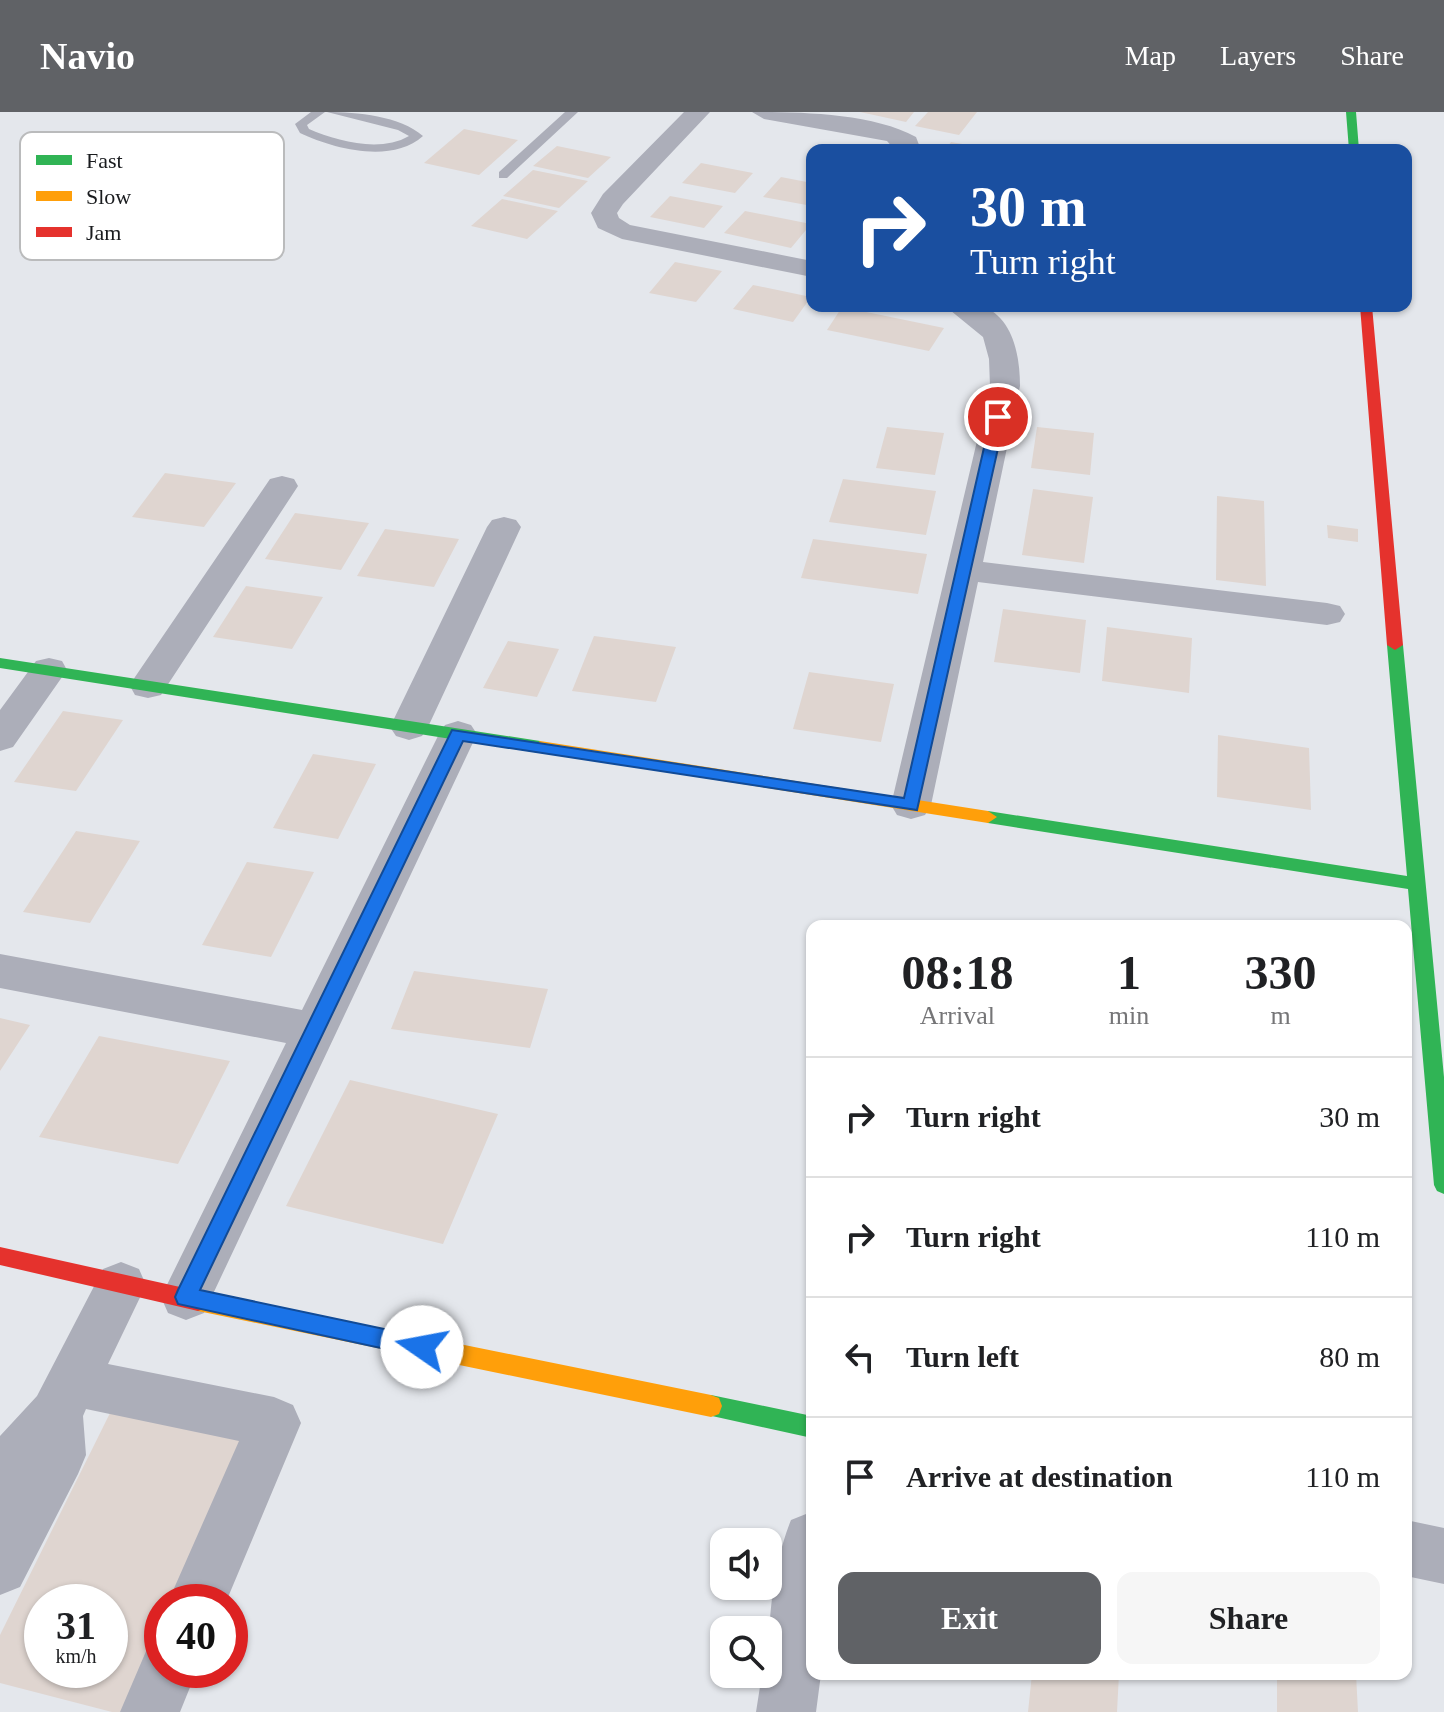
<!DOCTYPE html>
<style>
:root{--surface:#fff;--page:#f6f6f6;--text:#202124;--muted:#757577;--line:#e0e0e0;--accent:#606266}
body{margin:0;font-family:Georgia,serif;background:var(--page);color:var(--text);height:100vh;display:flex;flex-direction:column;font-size:30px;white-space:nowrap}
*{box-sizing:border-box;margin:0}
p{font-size:26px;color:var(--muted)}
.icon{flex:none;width:44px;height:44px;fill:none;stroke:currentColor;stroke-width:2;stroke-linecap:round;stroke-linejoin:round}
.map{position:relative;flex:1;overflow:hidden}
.drawer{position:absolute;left:806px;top:808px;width:606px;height:760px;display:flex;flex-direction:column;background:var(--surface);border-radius:16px;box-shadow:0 2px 6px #0004}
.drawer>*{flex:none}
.guide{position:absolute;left:806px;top:32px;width:606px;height:168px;border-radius:16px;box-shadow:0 2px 6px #0004;background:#1a4fa0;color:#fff;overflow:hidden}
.controls{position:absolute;left:710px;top:1416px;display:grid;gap:16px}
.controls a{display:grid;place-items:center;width:72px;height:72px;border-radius:16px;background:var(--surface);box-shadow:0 2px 6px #0004;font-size:40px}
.speed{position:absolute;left:24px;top:1472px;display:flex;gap:16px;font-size:40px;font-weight:700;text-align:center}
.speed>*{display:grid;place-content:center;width:104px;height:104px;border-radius:50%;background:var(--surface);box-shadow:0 2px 6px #0004;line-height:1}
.speed small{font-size:20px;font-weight:400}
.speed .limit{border:12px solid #d22;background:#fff;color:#111}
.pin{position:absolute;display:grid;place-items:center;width:68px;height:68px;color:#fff;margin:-34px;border:4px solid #fff;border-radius:50%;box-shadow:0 2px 8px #0007}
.me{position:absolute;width:88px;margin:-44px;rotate:282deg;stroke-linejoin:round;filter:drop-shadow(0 0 6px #0008)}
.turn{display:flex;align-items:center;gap:28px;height:168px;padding:0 32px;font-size:36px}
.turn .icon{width:104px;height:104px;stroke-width:2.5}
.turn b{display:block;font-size:56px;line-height:68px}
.eta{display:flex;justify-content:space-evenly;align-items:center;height:136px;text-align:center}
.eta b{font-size:48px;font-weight:800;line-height:56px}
.button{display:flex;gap:16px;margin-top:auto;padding:16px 32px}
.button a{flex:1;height:92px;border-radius:16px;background:var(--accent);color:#fff;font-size:32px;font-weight:800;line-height:92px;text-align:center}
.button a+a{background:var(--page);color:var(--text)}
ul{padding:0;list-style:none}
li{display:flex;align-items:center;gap:24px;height:120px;padding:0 32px;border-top:2px solid var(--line)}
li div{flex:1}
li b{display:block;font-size:30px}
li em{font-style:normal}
header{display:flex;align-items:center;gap:48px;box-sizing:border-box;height:112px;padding:0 40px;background:var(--accent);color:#fff}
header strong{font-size:38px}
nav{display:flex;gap:44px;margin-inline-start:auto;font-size:28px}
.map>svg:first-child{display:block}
</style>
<header>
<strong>Navio</strong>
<nav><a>Map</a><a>Layers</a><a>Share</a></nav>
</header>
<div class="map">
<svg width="1444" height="1600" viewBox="0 0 1444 1600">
<rect width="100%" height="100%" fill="#e4e7ec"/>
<!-- building -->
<path fill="#dfd5d0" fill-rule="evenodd" d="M860,0H914L906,10Z
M928,0H977L959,23L915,14Z
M464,17L518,28L479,63L424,51Z
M951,30L985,36V38H945Z
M557,34L611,45L588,66L533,54Z
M701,51L753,61L735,81L682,71Z
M533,58L588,69L559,96L503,84Z
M781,65L812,71V94L763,85Z
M670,84L723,94L704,116L650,105Z
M502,87L558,99L527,127L471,114Z
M745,99L811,112L791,136L724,121Z
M675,150L722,159L696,190L649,181Z
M753,173L811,185L793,210L733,197Z
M842,195L944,216L929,239L827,218Z
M887,315L944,321L935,363L876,356Z
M1037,315L1094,321L1090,363L1031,356Z
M165,361L236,371L204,415L132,405Z
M843,367L936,379L926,423L829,410Z
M1033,377L1093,385L1084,451L1022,443Z
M1217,384L1264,389L1266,474L1216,468Z
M295,401L369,411L341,458L265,447Z
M1327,413L1358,417V430L1328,426Z
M385,417L459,427L434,475L357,464Z
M813,427L927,442L918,482L801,466Z
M246,474L323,485L292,537L213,525Z
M1003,497L1086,508L1080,561L994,550Z
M1107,515L1192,526L1189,581L1102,569Z
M594,524L676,535L656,590L572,579Z
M508,529L559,537L537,585L483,576Z
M809,560L894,572L881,630L793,617Z
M63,599L123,608L76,679L14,670Z
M1218,623L1309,636L1311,698L1217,685Z
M313,642L376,652L338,727L273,716Z
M76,719L140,729L90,811L23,800Z
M247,750L314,760L271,845L202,833Z
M414,859L548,877L530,936L391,917Z
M0,906L30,913L0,959Z
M99,924L230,949L178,1052L39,1025Z
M350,968L498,1002L443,1132L286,1094Z
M112,1297L243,1327L173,1490H162V1515L126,1600H112L0,1571V1523ZM42,1490H110V1558H42Z
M1032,1562H1119L1117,1600H1028Z
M1277,1562H1356L1358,1600H1277Z"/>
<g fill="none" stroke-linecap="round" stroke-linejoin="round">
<!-- lane -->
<path fill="#acaeb9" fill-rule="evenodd" d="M311,0H325L307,13L309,17C337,29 380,41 409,24L398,18L327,0C357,0 400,4 423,24C392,52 334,37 300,21L295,12Z
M565,0H578L507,66H499V60Z"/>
<!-- street -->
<path fill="#acaeb9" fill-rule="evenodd" d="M684,0H710L623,92L617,101L619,106L630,113L812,149V165L622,127L598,116L591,101L603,82Z
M752,0C801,0 872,1 916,25L921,38H895L887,29L764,7Z
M945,194C956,194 973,191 984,195C1014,207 1020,246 1020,274L983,450L1327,491L1340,494L1345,502L1340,510L1327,513L978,470L931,693L925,703L911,707L897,703L891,693L990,274L989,247L983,225Z
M282,364L294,367L298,374L161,583L148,586L135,583L130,574L135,565L270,367Z
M504,405L516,408L521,415L428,615L422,624L409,628L396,624L390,615L487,415L492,408Z
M49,546L62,549L67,558L13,635L0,639V598L36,549Z
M458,609L471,613L477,622L204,1201L186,1208L168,1201L161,1185L286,931L0,876V842L302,898L439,622L445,613Z
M121,1150L139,1157L146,1173L108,1252L274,1285L293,1293L301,1311L226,1490H168L239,1329L86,1297L83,1304L86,1343L78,1362L20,1475L0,1483V1324L37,1284L103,1157Z
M811,1400L812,1562H821L816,1600H756L762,1562H768C768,1512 772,1455 791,1408Z
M1406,1408L1444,1416V1472L1406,1464Z
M162,1531V1558H197L180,1600H120L147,1537Z"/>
<!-- fast -->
<path fill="#30b455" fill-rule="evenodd" d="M1346,0H1356L1359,38H1349Z
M1395,528L1403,533L1444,965V1082L1437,1079L1434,1073L1408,777L988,711L979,705L988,699L1407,764L1387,533Z
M0,546L540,629L548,635L540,641L0,556Z
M711,1283L812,1304V1326L703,1302L700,1294L703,1286Z"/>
<!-- slow -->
<path fill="#ff9f0a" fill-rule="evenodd" d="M540,629L988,699L997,705L988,711L534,639L532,635Z
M198,1179L711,1283L719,1286L722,1294L719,1302L711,1305L198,1199L190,1196L187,1189L190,1182Z"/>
<!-- jam -->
<path fill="#e5322d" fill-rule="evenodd" d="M1360,194H1372L1403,533L1395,538L1387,533Z
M0,1135L198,1179L206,1182L209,1189L206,1196L198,1199L0,1153Z"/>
</g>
<!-- route -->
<path fill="#1a73e8" stroke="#114b97" stroke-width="2" d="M998,301L1005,305L917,698L463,629L200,1178L422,1225L430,1228L434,1235L430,1242L422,1245L178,1192L175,1185L178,1178L452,618L904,686L991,305Z"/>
<!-- legend -->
<rect x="20" y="20" width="264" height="128" rx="12" fill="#fff" stroke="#babbbc" stroke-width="2"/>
<rect x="36" y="43" width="36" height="10" fill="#30b455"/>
<rect x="36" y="79" width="36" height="10" fill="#ff9f0a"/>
<rect x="36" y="115" width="36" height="10" fill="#e5322d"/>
<g font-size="22" fill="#191b1e">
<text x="86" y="56">Fast</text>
<text x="86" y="92">Slow</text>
<text x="86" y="128">Jam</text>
</g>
</svg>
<div class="controls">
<a><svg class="icon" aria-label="sound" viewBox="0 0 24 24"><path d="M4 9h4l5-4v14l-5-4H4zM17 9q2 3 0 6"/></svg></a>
<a><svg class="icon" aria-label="search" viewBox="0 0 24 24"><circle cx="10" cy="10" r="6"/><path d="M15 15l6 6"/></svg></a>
</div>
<div class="speed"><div>31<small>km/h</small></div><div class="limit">40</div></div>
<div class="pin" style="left:998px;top:305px;background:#d93025"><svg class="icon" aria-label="arrive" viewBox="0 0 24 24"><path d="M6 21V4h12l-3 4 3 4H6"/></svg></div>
<svg class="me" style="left:422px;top:1235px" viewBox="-20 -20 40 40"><circle r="19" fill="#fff"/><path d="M0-13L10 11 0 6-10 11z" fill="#1a73e8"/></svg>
<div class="guide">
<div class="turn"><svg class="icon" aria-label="right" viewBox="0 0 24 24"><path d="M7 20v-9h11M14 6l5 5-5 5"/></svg><div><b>30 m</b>Turn right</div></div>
</div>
<section class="drawer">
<div class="eta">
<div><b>08:18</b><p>Arrival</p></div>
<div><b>1</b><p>min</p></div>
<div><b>330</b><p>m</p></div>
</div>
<ul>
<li><svg class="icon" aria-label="right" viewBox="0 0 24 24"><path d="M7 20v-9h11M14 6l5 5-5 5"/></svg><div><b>Turn right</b></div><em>30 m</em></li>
<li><svg class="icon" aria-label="right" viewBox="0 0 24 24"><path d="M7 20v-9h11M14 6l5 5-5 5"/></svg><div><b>Turn right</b></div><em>110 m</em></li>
<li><svg class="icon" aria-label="left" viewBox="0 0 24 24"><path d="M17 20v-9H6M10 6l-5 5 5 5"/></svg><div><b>Turn left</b></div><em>80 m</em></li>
<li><svg class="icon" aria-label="arrive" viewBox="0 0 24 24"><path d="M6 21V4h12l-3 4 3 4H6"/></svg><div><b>Arrive at destination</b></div><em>110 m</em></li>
</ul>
<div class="button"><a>Exit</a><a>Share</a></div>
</section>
</div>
